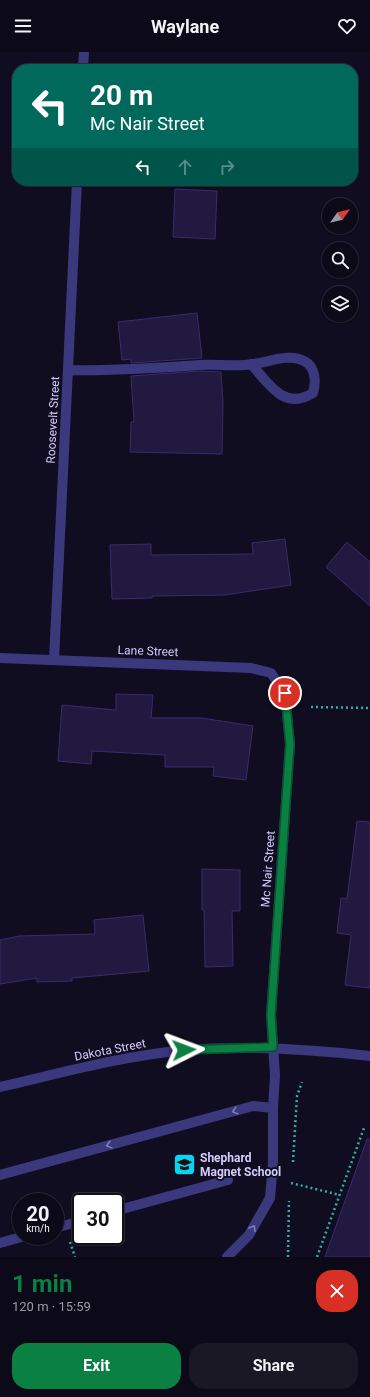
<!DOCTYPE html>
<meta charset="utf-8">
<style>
:root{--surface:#0c0a18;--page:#1a1825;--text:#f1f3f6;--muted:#9a9aa2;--line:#2c2b37;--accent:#0b8043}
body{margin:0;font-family:Roboto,sans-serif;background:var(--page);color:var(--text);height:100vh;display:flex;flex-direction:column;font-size:15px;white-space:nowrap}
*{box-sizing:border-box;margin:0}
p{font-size:13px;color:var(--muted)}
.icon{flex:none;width:22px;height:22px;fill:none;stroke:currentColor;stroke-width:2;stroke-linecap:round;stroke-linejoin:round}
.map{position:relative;height:1205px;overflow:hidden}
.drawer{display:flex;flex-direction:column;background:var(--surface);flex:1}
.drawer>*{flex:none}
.hud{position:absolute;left:12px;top:12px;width:346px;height:122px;border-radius:16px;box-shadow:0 1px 3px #0004,0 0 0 1px var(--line);background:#00695c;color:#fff;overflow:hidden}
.needle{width:26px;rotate:56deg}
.buttons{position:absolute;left:322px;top:146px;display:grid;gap:8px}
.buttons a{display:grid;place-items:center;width:36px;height:36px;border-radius:50%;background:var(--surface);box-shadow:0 1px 3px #0004,0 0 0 1px var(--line);font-size:20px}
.speed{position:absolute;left:12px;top:1141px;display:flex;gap:8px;font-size:20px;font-weight:700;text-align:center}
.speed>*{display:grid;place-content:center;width:52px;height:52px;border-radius:50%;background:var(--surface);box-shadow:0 1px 3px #0004,0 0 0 1px var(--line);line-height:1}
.speed small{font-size:10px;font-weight:400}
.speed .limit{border:2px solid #111;border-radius:6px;background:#fff;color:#111}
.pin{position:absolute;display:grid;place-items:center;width:34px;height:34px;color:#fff;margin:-17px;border:2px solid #fff;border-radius:50%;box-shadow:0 1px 4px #0007}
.me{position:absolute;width:44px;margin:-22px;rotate:87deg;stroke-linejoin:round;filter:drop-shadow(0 0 3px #0008)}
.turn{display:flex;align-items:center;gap:14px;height:84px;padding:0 12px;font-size:18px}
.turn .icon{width:52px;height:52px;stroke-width:2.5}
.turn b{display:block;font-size:28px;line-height:34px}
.lanes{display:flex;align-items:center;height:38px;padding:0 12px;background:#0003;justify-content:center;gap:20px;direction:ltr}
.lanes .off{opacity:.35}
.round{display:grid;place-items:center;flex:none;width:42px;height:42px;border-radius:16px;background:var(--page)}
.summary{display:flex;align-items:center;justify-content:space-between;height:68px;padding:0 12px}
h1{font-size:24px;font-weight:700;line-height:30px;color:var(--accent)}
.primary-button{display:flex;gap:8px;margin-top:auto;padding:8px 12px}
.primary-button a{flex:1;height:46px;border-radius:16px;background:var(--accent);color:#fff;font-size:16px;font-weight:700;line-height:46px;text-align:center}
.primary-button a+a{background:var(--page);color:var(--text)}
header{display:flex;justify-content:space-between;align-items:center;height:52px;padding:0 12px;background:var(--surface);font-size:18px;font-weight:700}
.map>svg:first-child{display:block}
</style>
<header><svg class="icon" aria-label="menu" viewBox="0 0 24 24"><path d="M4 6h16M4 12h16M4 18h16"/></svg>Waylane<svg class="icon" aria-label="heart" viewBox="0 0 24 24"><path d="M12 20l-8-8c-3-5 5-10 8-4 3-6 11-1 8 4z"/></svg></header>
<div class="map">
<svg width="370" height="1205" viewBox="0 0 370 1205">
<rect width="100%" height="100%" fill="#100d20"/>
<!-- building -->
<path fill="#221940" stroke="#392c6c" d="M175,137L217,139L215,187L173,185Z
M197,261L202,306L131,311V307L122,308L118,270Z
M199,319L221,320L223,351L222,402L130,400L131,370H134L131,324Z
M285,487L291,533L225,543L152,544V546L112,547L110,493L151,492V503L253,502L252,491Z
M347,490L370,510V554L326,515Z
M116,642L153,643L151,666H202L253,674L246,728L213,724L214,715H165V703L92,699L91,712L58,709L62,653L116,658Z
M357,769L370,770V936L345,933L351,883L337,881L341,846L347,847Z
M202,817L240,818V859H232L233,914L205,915L204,859L202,858Z
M143,863L149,919L72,926V929L37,930V926L0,932V888L19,884L95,882L94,868Z
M367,1087H370V1205H325Z"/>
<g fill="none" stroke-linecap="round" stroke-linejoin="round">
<!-- path -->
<path stroke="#2fafaa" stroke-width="2.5" stroke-dasharray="2 3" stroke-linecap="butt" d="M311,655L370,656
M293,1110L297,1044L302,1030
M291,1131L340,1143
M70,1190L75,1205
M288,1205L289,1149
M317,1205L364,1076"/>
<!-- minor -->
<path stroke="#3c387e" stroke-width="10" d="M83,17L84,0
M68,318C112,319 155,316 199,313C217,312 236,315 253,312C269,310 290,301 304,309C316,315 316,330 313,341C284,359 269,332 251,312
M0,606L251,616L271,621L285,641L290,692L271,963L275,1023L273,1056V1111L270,1146L249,1183L227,1205
M54,608L77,129
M0,1035C61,1021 122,1004 185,998C247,993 308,997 370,1004
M0,1123L253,1054L273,1056
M115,1159L228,1128
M55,1176L81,1169
M0,1191L25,1184"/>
</g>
<!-- one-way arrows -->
<defs><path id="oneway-chevron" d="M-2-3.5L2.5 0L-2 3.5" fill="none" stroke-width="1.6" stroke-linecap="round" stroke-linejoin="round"/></defs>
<g stroke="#807bb8">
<use href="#oneway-chevron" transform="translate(235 1059) rotate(165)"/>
<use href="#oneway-chevron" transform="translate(109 1093) rotate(165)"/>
<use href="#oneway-chevron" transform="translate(253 1176) rotate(-60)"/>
</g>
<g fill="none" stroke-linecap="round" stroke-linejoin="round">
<defs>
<path id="route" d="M184,998L273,995L271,963L290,692L285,641"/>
</defs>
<!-- route casing -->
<use href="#route" stroke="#07532c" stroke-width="10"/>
<!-- route -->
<use href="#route" stroke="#0b8043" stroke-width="7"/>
</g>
<!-- icons -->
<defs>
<symbol id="school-square" viewBox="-11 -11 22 22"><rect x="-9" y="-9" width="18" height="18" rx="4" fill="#03d7f3" stroke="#100d20"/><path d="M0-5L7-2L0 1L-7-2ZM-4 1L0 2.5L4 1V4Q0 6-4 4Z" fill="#111"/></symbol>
</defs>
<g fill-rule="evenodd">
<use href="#school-square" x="172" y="1100" width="25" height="25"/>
</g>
<g text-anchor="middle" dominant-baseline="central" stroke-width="4" stroke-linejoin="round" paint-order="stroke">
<!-- street labels -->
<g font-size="12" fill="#d3ccfe" stroke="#100d20">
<text transform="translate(53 368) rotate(-87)">Roosevelt Street</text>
<text transform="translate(148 599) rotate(2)">Lane Street</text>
<text transform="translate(268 817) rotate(-86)">Mc Nair Street</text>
<text transform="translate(110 998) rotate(-11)">Dakota Street</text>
</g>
<!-- poi labels -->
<g font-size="12" font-weight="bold" fill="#d3ccfe" stroke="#100d20" text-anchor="start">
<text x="200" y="1106">Shephard<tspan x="200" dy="14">Magnet School</tspan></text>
</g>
</g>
</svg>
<div class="buttons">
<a><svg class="needle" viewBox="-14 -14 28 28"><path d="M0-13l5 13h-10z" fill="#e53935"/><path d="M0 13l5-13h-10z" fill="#9a9aa2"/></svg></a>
<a><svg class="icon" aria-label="search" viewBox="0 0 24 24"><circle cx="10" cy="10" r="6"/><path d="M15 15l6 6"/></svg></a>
<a><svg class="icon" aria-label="layers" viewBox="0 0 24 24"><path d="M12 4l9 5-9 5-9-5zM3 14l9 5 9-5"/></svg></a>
</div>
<div class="speed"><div>20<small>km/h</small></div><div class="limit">30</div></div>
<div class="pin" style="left:285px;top:641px;background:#d93025"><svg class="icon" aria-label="arrive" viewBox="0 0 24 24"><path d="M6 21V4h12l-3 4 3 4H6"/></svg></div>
<svg class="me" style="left:184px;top:998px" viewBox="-20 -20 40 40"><path d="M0-17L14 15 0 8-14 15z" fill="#0b8043" stroke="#fff" stroke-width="4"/></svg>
<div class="hud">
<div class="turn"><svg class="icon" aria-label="left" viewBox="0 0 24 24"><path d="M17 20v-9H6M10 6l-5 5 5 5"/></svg><div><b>20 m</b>Mc Nair Street</div></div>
<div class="lanes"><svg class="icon" aria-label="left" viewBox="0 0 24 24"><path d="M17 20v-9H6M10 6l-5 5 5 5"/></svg><svg class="icon off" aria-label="ahead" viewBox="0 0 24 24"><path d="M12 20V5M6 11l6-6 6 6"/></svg><svg class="icon off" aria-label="right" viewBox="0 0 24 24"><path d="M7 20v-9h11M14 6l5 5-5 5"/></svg></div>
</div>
</div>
<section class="drawer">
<div class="summary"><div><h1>1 min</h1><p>120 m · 15:59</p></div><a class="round" style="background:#d93025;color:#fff"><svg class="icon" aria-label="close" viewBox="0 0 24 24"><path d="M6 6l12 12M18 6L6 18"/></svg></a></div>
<div class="primary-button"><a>Exit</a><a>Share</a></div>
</section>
